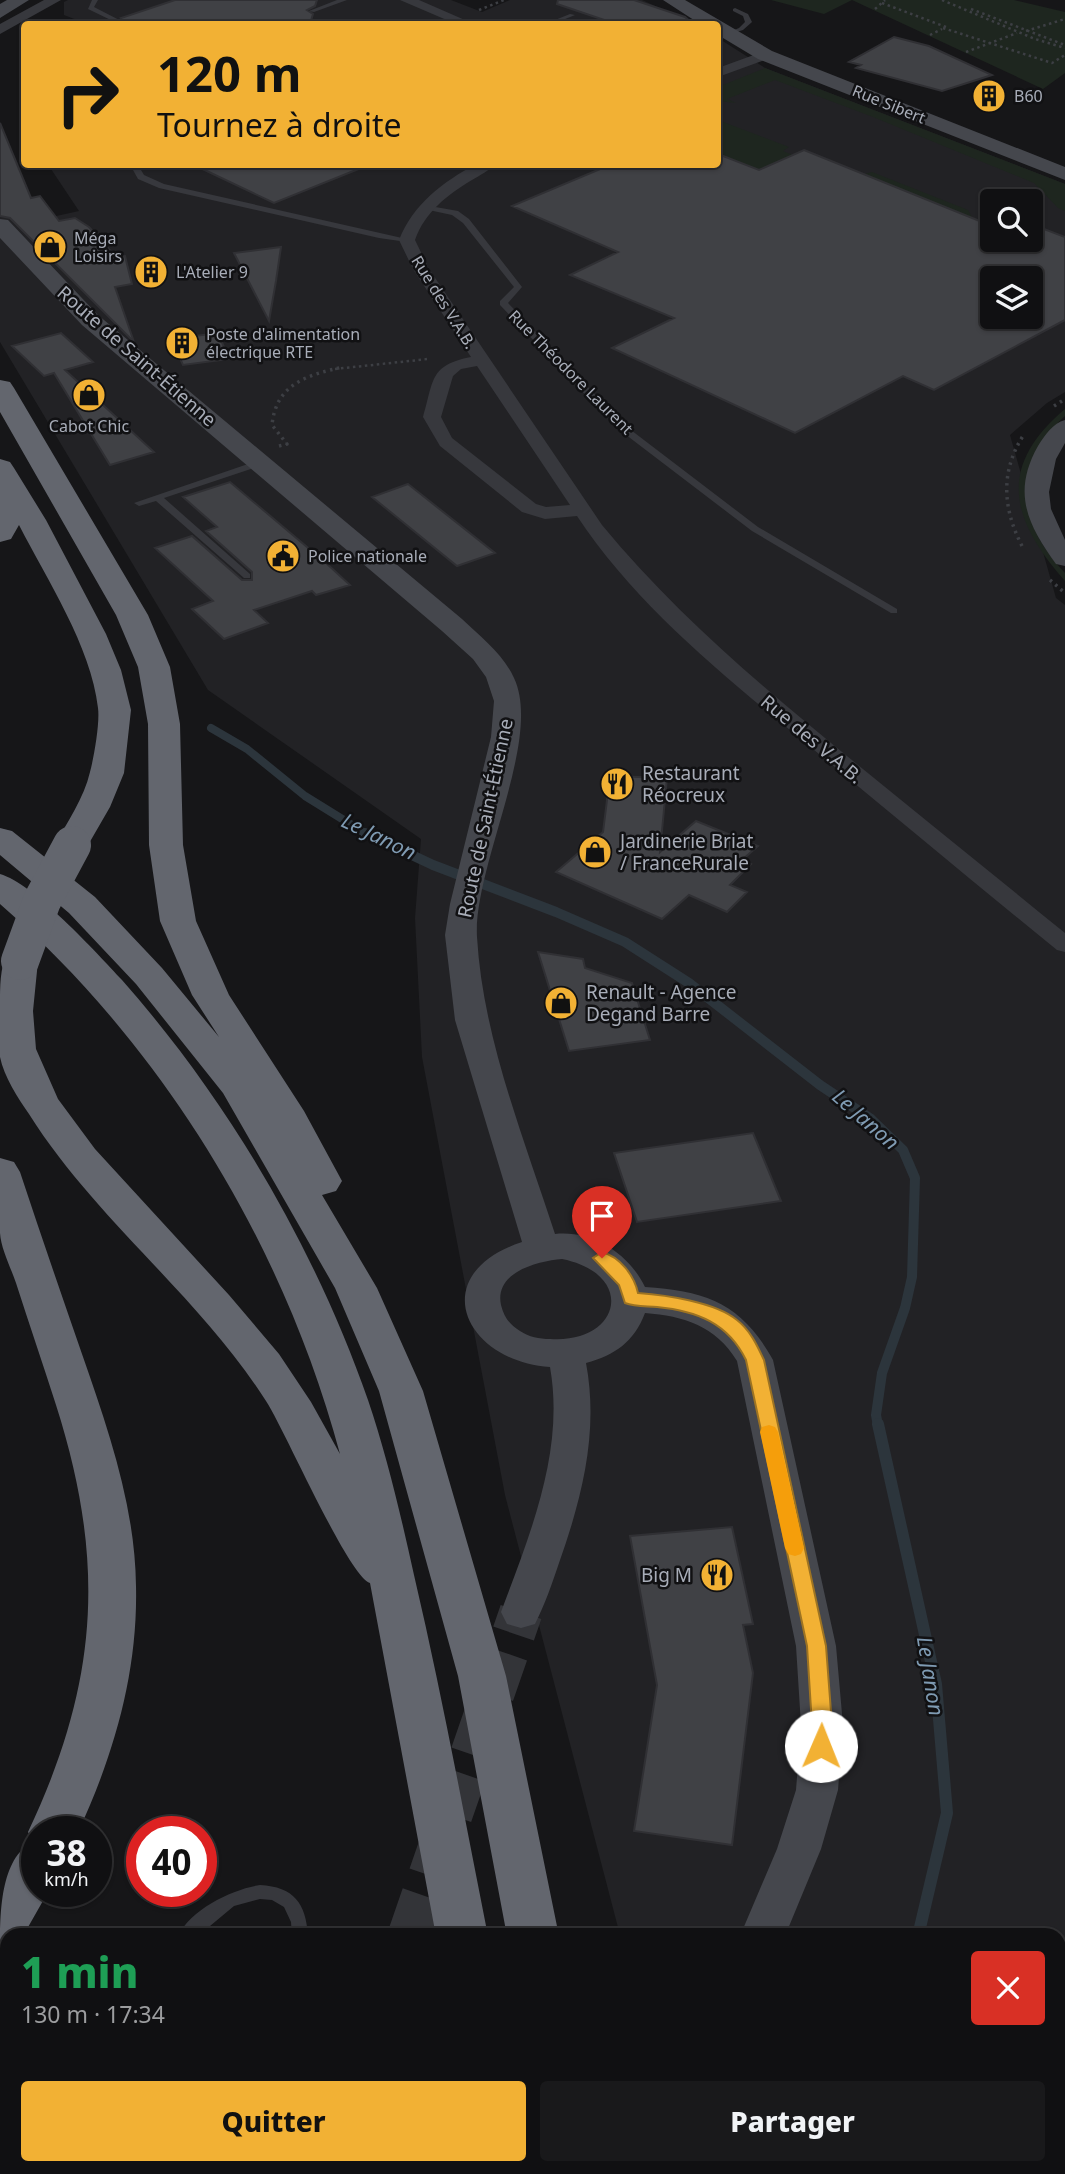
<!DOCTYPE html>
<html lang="fr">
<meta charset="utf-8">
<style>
:root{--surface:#101012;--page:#19191b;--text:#f1f3f6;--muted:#9c9d9f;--line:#303032;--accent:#f2b134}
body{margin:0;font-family:"Noto Sans",sans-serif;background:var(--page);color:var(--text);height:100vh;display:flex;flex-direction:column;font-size:26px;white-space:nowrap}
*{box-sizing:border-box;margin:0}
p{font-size:23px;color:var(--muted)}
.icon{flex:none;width:38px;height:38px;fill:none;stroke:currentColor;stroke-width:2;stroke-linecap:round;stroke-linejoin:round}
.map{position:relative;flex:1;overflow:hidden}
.side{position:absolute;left:0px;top:1928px;width:1066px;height:247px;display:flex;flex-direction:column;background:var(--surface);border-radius:21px 21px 0 0;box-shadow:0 2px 5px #0004,0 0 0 2px var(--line)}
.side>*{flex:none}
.banner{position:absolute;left:21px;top:21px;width:700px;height:147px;border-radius:7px;box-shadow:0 2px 5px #0004,0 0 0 2px var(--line);background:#f2b134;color:#111;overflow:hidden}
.fabs{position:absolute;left:980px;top:189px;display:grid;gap:14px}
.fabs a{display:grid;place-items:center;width:63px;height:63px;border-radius:7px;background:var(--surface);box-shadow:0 2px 5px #0004,0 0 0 2px var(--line);font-size:35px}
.speed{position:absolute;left:21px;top:1816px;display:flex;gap:14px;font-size:35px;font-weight:700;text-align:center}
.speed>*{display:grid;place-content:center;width:91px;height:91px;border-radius:50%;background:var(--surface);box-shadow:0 2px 5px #0004,0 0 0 2px var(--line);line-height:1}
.speed small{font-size:18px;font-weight:400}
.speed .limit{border:10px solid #d22;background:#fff;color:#111}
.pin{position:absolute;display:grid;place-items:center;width:60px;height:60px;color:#fff;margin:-72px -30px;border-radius:50% 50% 50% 0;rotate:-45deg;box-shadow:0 0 7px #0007}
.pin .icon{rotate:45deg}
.me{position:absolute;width:77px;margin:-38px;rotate:1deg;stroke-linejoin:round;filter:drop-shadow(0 0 5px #0008)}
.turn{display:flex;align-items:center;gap:24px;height:147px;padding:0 21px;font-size:32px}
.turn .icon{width:91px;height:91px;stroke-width:2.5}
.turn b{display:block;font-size:49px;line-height:60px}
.round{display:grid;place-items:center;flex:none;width:74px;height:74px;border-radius:7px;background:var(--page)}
.overview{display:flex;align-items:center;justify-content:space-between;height:119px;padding:0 21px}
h1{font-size:42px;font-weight:800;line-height:52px;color:#1e9e55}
.cta{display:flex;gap:14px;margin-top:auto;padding:14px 21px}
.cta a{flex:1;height:80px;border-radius:7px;background:var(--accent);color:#111;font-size:28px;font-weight:800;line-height:80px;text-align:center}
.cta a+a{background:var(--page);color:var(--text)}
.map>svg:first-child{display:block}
</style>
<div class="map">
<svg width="1065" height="2174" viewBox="0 0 1065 2174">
<rect width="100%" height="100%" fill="#161618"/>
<!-- built -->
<path fill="#222225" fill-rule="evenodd" d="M68,0H451L482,12L510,0H642L695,24H87L64,15V2Z
M718,38L765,68L1065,184V392L1047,403L1010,435L1056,598L1065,605V2174H753L745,2168H1059V1936L620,1935L505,1495L422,1057L415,918L421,839L208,690L0,342V200L20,224L79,211L51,169L56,165L718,164ZM992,201H1031V240H992ZM992,278H1031V317H992Z"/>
<!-- green -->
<path fill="#1e261f" d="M771,0H1014L1065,12V73L1043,89L852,0L824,14Z
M765,68L1065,184V211L1058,208L1034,183L873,117L775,80L727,99L736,103L718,101V87Z
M718,120L789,147L783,151L850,178L872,172L968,210L976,225L904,228L718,154Z
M1065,409V416C1010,466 1016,521 1065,573V581C1011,520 996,467 1065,409Z"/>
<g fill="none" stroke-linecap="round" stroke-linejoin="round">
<!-- stream-far2 -->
<path stroke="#2c353c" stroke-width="8" d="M211,728L247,749L305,796L368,835"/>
<!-- stream-far1 -->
<path stroke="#2c353c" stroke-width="10" d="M365,833L433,865L556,912L625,942L689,983L820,1085L871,1119L903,1150L915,1178L912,1277L905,1308L882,1373L876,1415L878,1426"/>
<!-- stream -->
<path stroke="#2c353c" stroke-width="12" d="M878,1424L936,1684L947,1813L918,1936
M819,2174L820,2168"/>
</g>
<!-- building -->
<path fill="#404145" stroke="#303034" stroke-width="2" fill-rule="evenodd" d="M175,0H317L315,6L307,10L313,14L310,24H129L121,18Z
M558,0H634L685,17L693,24H616L557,4Z
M894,37L929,46L992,75L942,91L856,68L861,65L849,62Z
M0,123L31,198L40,196L59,221L75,218L89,227L116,257L125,256L132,284L115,287L134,342L10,218L0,216Z
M804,150L992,226V240L1031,241V224L1065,237V320L934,390L903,376L795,433L612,348L674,318L570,275L618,252L512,206L612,164H718V154L759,170ZM992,278H1031V317H992Z
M192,164H366V166L274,203Z
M281,247L276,281L269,321L234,253Z
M61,333L93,362L65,370L154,452L110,465L54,373L44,376L12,346Z
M218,333L229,359L183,365L171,339Z
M230,482L326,563L350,585L316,595L312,591L254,610L268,623L224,639L192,609L213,601L155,548L192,536L242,580H252V572L206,531L217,527L183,497Z
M408,484L495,553L457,566L372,497Z
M610,776L667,778L660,852L696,821L758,846L742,860L751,864L730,885L747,892L727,912L689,895L662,919L556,872L603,832Z
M538,952L583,959L585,968L632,983L650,1040L569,1051Z
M753,1133L781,1201L637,1222L614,1153Z
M732,1527L753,1624L743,1625L753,1673L732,1845L634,1831L657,1685L630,1536Z"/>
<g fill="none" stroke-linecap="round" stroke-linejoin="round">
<!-- secondary-tunnel -->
<path stroke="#333438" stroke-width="43" stroke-dasharray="43 21" stroke-linecap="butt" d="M409,1936L521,1612"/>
<!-- path-far1 -->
<path stroke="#3d3f44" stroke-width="2.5" stroke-dasharray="2.5 3.5" stroke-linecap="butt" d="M942,0L1035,39L1065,48
M882,3L946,27
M875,9L885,0
M971,9L1065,45
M479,10L504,0
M943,28L1052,63L1065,55
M1026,31L1065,19
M930,35L942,29
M966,52L1017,33
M335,369L428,359"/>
<!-- path -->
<path stroke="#3d3f44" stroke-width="3.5" stroke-dasharray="2.5 4.5" stroke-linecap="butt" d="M1054,406L1065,399
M279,446L287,444L272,425C276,384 307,375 343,367
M1022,546C1003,509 1000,472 1023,436
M1050,580L1065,593"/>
<!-- lane -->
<path fill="#37383d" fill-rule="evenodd" d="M92,0H98L94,7L127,24H119L88,9Z
M337,0H347L314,12L309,11Z
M735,8L748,14L752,22L743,30L727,35V33L739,28L745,22L743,16L733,11V9Z
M570,14L575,15L553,24H545Z
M135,164H143L141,170L144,175L164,184L411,240L407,242L379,238L159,188L138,179L133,170Z
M424,205L458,211L469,219L522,287L508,303L623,424L758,527L897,609V613H891L752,531L617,428L500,305V301L514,287L463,223L452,215L424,209Z
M260,460L265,463L263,465L164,498L250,574V578H244L156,501L139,506L134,503Z
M260,1885C294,1887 306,1903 308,1936H292L291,1922L284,1907L272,1900L260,1899L234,1906L198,1936H178C191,1909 233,1889 260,1885Z
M7,2142V2163L0,2166V2145Z
M45,2168H63L60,2174H42Z"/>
<!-- street -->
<path fill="#37383d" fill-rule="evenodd" d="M44,0H61L0,34V24Z
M400,0H419L474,24H456Z
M765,51L770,52V58L718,77V68Z
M476,164H495C489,171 480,175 472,180C447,195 425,212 415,240L429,269L602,525C677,616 767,691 858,765C927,821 996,877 1065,933V952L1057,950C977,885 898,819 819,754C733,683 639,610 577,516L545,519L522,512L440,446L423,417C434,381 429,365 471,357L413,269L399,240C413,204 443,182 476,164ZM477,366L570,505L546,507L536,504L452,438L441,417L453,376L461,369Z"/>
<!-- secondary -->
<path fill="#45474d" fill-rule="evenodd" d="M7,0H29L0,18V4Z
M663,0H685L772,51L1065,167V180L758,59L718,35V24H700Z
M0,219L8,220L98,315L462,619C481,637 503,654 514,678C543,739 473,867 477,937C483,1039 524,1138 555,1234C593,1230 629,1254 645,1287C707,1291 742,1304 773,1360L836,1646L843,1725L838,1790L821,1849L785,1936H740L777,1849L796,1790L801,1725L796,1646L737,1361C716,1326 684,1316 645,1313C634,1342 615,1355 586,1363C599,1432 582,1498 559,1563C552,1584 545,1604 535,1624L521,1628L507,1624L501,1612C530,1534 565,1451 550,1367C463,1361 425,1274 522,1242L455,1020L445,935L450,904L491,737L494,701L486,677L473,659L442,631L82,325L0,238ZM562,1259C637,1274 621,1344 550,1339C539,1339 529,1337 520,1331C509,1324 504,1317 501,1305C494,1272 538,1261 562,1259Z
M1065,420V443L1056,459L1049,492L1051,509L1065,540V566L1056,564C1027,524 1012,492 1038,446C1045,435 1053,423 1065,420Z
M305,2168H353L351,2174H303Z
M681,2168H729V2174H681Z"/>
<!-- highway -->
<path fill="#63666e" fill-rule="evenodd" d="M0,380L10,382L14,388L148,615L170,667L180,724L183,845L196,921L229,995L304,1111L342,1181L336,1191L322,1195L377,1288L423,1391L506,1676L559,1936H507L458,1676L379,1391L335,1288L223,1093L136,984L69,913L0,855V828L12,831L95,897L162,968L219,1037L192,995L160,921L149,845L148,724L138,667L116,615L0,412Z
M0,459L10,462L14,468L46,520L106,634L121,670L131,710L124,773L110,807L84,852L72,855L60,852L55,845C67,822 84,798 90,772C94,757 100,723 98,708C91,646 47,580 19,525L11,539L0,542Z
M0,874C33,883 97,953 122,980C228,1100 315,1248 368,1400C387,1456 401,1516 414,1575C442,1694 464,1815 488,1936H436L370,1583C348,1576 285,1430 266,1401C199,1296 95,1219 29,1114C18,1098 4,1077 0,1057C0,1041 0,1021 0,1004C0,987 0,968 7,953L20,949L33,953L38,961L33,1011L36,1049L58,1099L95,1149L229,1295L279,1354L311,1402L340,1454C284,1245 163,1046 0,904Z
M0,1158L14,1162L20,1172C40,1233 61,1293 82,1354C108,1429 135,1505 136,1586C138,1672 114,1755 78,1832H37V1892H48L23,1936H7V1948L0,1950C0,1914 0,1858 33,1842L28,1832C99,1682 106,1562 56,1405C43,1364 29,1324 16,1283C11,1268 1,1249 0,1233C0,1208 0,1183 0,1158Z
M477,2168H533L534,2174H478Z
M551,2168H607L608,2174H552Z"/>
<!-- highway-bridge -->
<path stroke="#63666e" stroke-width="38" d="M20,961L42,901L72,845"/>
</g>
<!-- route -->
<path fill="#f2b134" stroke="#9d7322" stroke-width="2" d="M602,1252C620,1257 634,1275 638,1293C666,1295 715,1302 737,1320C750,1330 757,1345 764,1360L826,1646L832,1725L828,1753L821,1755L813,1753L810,1746L812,1725L807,1646L746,1360C728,1323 697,1311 657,1307C646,1306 635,1307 625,1303L619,1285L593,1258Z"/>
<!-- slow -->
<path fill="#f59e0b" d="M769,1425L775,1427L778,1432L804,1548L801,1554L795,1556L788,1554L785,1548L760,1432L762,1427Z"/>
<!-- icons -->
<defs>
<symbol id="building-disc" viewBox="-11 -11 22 22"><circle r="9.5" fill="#f2b134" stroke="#111113"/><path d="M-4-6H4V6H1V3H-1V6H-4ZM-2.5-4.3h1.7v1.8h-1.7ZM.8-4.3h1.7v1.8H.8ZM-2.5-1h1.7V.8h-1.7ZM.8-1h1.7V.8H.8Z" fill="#111"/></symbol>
<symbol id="shop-disc" viewBox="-11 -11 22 22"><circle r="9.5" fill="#f2b134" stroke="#111113"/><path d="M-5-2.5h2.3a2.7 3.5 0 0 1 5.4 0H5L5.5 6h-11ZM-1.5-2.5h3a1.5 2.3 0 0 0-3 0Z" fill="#111"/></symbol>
<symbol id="civic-disc" viewBox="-11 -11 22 22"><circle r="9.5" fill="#f2b134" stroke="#111113"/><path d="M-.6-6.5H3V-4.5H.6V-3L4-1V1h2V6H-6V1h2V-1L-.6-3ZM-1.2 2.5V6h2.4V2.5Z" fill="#111"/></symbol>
<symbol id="restaurant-disc" viewBox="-11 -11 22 22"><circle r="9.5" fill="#f2b134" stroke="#111113"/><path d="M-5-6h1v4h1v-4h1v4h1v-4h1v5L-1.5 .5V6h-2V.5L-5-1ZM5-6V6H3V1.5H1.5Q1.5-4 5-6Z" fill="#111"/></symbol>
</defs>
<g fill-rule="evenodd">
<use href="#building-disc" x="970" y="77" width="38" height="38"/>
<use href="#shop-disc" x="31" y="228" width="38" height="38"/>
<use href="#building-disc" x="132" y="253" width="38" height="38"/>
<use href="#building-disc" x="163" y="324" width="38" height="38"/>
<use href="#shop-disc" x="70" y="376" width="38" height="38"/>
<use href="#civic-disc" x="264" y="537" width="38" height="38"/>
<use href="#restaurant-disc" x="598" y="765" width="38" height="38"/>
<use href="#shop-disc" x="576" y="833" width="38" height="38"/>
<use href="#shop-disc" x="542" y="984" width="38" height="38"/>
<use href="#restaurant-disc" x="698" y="1556" width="38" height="38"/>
</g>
<g text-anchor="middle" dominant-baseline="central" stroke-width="5" stroke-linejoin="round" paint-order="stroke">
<!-- far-poi labels -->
<g font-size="16" fill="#a8adb8" stroke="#111113" text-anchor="start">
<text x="1014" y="96">B60</text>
<text x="74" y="238">Méga<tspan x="74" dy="18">Loisirs</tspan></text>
<text x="176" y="272">L'Atelier 9</text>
<text x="206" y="334">Poste d'alimentation<tspan x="206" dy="18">électrique RTE</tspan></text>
<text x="89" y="426" text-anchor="middle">Cabot Chic</text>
<text x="308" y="556">Police nationale</text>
</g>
<!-- far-street labels -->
<g font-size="16" fill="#a8adb8" stroke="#111113">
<text transform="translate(889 104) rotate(22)">Rue Sibert</text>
<text transform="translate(444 302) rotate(58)">Rue des V.A.B.</text>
<text transform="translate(571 372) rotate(45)">Rue Théodore Laurent</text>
</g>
<!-- street labels -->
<g font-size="19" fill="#a8adb8" stroke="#111113">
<text transform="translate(137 356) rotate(41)">Route de Saint-Étienne</text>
<text transform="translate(812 739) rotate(40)">Rue des V.A.B.</text>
<text transform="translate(485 818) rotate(-78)">Route de Saint-Étienne</text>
</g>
<!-- poi labels -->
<g font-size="19" fill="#a8adb8" stroke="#111113" text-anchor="start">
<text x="642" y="773">Restaurant<tspan x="642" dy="22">Réocreux</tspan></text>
<text x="620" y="841">Jardinerie Briat<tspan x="620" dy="22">/ FranceRurale</tspan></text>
<text x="586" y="992">Renault - Agence<tspan x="586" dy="22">Degand Barre</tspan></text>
<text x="692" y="1575" text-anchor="end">Big M</text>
</g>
<!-- water labels -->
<g font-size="21" font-style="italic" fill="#7f9bb3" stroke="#111113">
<text transform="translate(379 836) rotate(26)">Le Janon</text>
<text transform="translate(866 1119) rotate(41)">Le Janon</text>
<text transform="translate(931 1676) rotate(81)">Le Janon</text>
</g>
</g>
</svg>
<div class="fabs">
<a><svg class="icon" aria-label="search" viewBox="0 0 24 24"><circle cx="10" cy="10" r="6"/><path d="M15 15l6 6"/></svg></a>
<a><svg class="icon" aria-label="layers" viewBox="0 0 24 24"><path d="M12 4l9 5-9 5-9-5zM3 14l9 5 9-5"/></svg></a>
</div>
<div class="speed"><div>38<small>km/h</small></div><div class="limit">40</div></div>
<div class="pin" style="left:602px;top:1258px;background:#d93025"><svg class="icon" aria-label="arrive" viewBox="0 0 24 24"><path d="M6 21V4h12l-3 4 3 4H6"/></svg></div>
<svg class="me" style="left:821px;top:1746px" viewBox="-20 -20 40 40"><circle r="19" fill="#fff"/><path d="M0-13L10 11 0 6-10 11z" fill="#f2b134"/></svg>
<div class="banner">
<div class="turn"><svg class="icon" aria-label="right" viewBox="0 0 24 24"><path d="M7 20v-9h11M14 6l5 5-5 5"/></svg><div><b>120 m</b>Tournez à droite</div></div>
</div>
<section class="side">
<div class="overview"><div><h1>1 min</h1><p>130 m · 17:34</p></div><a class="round" style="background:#d93025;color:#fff"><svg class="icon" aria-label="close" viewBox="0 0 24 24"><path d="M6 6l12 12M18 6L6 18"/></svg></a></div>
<div class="cta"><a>Quitter</a><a>Partager</a></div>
</section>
</div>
